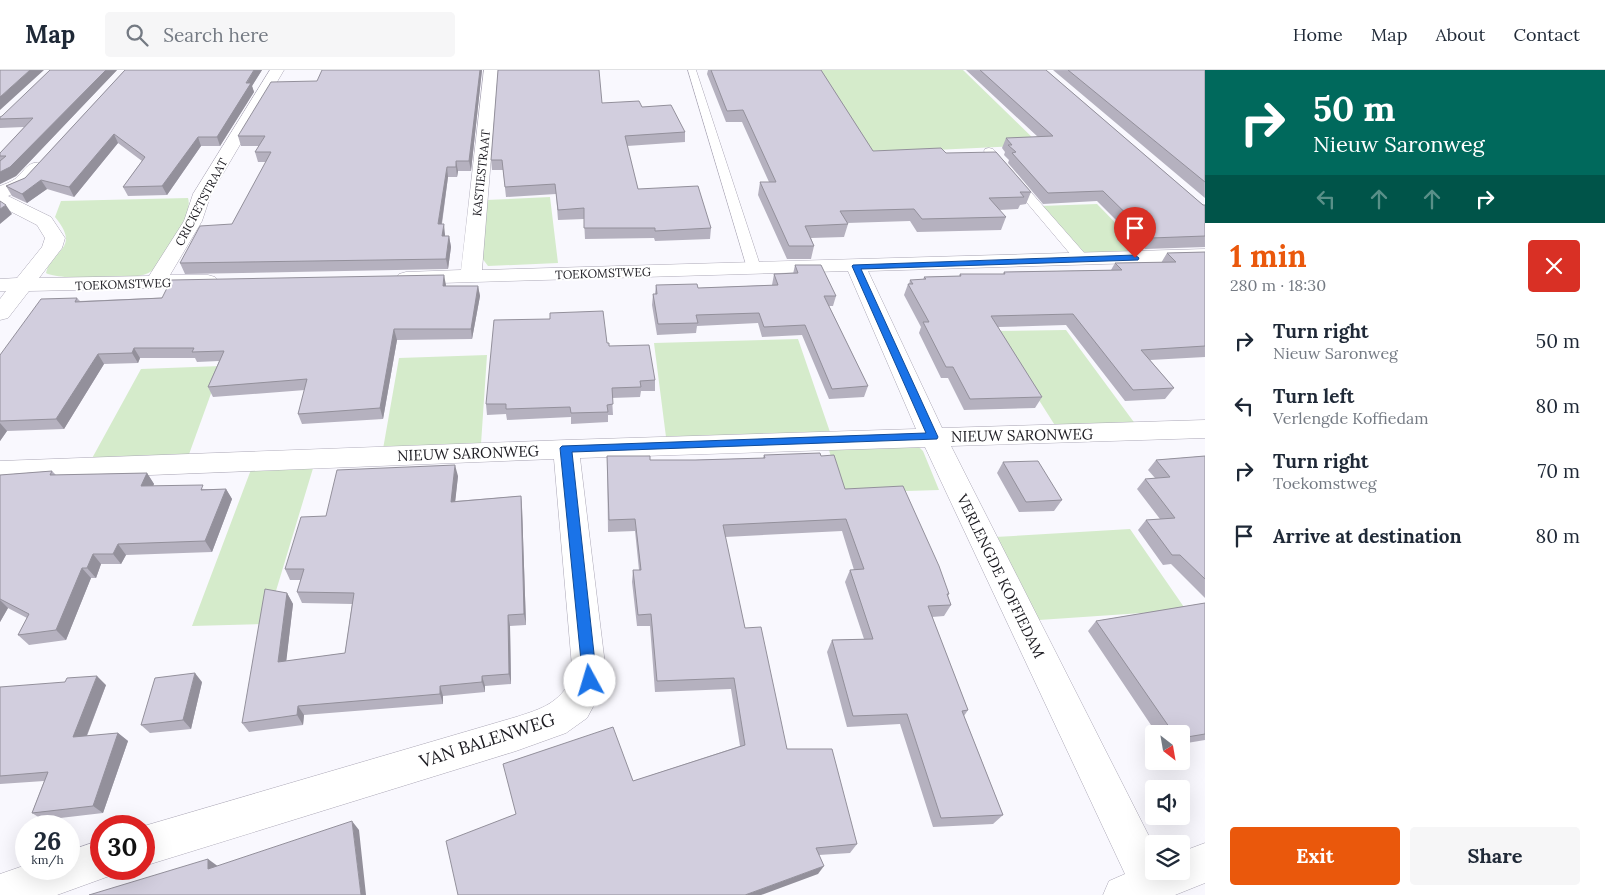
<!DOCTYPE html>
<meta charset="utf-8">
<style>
:root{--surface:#fff;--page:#f6f6f7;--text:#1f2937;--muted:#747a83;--line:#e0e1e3;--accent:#ea580c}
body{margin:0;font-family:Lora,serif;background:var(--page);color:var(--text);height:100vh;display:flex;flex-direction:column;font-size:19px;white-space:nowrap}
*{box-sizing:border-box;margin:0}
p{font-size:16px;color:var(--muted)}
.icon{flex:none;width:28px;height:28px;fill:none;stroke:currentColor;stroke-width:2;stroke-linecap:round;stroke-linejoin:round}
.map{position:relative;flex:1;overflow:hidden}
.side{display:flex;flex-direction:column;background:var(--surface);width:400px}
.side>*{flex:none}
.hud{background:#00695c;color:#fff;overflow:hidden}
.needle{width:32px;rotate:149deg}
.fabs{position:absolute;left:1145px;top:655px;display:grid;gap:10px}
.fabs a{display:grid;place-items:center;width:45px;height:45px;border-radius:5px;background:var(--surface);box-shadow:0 5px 20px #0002;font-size:25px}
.speed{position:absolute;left:15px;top:745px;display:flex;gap:10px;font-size:25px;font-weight:700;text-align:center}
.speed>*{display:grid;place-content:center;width:65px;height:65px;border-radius:50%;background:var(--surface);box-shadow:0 5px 20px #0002;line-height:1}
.speed small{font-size:12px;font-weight:400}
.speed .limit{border:8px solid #d22;background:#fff;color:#111}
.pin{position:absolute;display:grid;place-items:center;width:42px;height:42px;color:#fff;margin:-51px -21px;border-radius:50% 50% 50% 0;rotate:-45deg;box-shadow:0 0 5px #0007}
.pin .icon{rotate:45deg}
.me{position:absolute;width:55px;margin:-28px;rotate:354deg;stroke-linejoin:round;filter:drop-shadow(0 0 4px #0008)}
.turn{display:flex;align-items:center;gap:18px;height:105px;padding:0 25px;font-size:22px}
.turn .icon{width:65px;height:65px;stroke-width:2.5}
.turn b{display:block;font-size:35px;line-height:42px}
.lanes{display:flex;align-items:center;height:48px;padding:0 25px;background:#0003;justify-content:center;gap:25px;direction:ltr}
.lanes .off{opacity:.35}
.round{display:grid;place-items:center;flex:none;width:52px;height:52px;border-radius:5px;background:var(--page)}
.head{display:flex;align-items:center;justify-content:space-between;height:85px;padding:0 25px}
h1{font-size:30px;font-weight:700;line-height:38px;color:var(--accent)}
.action{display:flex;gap:10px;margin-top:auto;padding:10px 25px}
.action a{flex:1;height:58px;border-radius:5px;background:var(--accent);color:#fff;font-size:20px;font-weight:700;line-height:58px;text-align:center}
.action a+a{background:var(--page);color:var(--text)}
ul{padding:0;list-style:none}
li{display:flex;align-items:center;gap:15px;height:65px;padding:0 25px}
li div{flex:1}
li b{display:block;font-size:19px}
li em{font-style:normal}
header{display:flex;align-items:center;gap:30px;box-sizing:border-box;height:70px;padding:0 25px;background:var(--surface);border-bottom:1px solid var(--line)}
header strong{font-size:24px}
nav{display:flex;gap:28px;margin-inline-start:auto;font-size:18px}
.search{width:350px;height:45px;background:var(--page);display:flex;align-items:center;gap:12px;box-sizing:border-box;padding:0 18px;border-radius:5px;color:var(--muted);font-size:19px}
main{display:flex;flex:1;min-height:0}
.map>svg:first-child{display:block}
</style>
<header>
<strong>Map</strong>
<div class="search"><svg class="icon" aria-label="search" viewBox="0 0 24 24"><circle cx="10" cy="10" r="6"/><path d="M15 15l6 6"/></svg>Search here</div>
<nav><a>Home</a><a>Map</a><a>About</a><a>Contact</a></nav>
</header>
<main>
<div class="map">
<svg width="1205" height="825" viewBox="0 0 1205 825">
<rect width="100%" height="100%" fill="#f9f8fe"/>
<!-- green -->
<path fill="#d5ebcb" d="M817,0H963L1040,75L873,83Z
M550,127L558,193L488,196L482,188L486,130Z
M188,128C194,146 163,184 153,200C150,202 147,204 143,205C128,209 57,210 46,203C51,179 82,180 55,147L61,131Z
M1097,134L1143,181L1089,184L1082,182L1040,136Z
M1066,260L1136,355L1056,357L995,261Z
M798,269L830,362L666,367L654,273Z
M487,285L481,374L383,379L399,288Z
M221,296L188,387L90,392L141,299Z
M917,375L923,381L939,420L842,423L828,377Z
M314,395L266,554L192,556L252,397Z
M1130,459L1186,540L1039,550L995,467Z"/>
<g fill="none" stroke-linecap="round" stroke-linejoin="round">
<defs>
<path id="lane" d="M688,0H696L761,198L759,201H749L747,198Z
M989,78L993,79L1087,186L1088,189L1087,192H1077L985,83L984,81L985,79Z"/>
<path id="street" d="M270,0H284L211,124L202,151L170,205H208L215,207L218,211L215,215L208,217L29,221L8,248L0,250V229L6,221H0V209L17,208L42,177L45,168L37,155L0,136V116C5,114 11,112 15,109C25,101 28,90 42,93L45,97L26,118L8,126L51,147L65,168L62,178L39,208L149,206L184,151L193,124Z
M484,0H498L482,200L1205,179V191L868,201L942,358L1205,350V368L951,376L1154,776V801H1181V782L1205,773V813L1175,825H1103L1109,811L1125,804L925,377L580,388L607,611L587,648L566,663L516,681L144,796V756L516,647C544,638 557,634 573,608L554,389L0,411V391L566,370L916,359L848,201L406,214L399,212L396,208L399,204L406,202L461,200Z
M101,770V799H117L115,804L57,825H0V804L26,795V799H69V781Z"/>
</defs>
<!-- lane casing -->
<use href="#lane" stroke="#aba7b6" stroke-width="1"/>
<!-- street casing -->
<use href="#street" stroke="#aba7b6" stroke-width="1"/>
<!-- lane -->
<use href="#lane" fill="#fff" fill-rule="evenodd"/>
<!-- street -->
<use href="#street" fill="#fff" fill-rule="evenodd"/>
</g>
<!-- wall -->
<path fill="#b5b1bf" d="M50,0H117L16,106L0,114V83L24,57L0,58V49Z
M125,0H262L252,16L254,22L220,76H201L167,125L128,126L123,117L142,91L118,73L74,127L47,119L27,133L12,126L6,116L25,108Z
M482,0L471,101H458L457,107H448L442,154L445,166H449L451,177L448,199L185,204L180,193L232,154L266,92H258L255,82L259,76H241L238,66L317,11Z
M708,0H821L873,81L946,83L1031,122L1026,134L1020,135L1018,139L999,140L1006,147L1001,160L917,162L910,151L847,153L848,154L844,167L811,168L814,176L811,189H787L758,125L760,112H769L742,52H726L707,4Z
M966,0H1046L1203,135H1205V177L1145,179L1097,131L1043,134L1008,93L1009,90L1004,85L1005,82L1002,78L1006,68L1038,67Z
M1053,0H1205V128Z
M602,33L642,37L685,62V72L627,76L638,119L711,158L710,169L655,171L654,168L585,169L584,149L558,150L556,124L506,127L503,100H492L491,90Z
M1205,182V287L1150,290L1174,318L1165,329L1125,331L1066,255L998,257L1042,327L1035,338L964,340L948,308H941L919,263L921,257L904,225L908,214H909L910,210H923L924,207L959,206L960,204H1003L1004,202L1111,200L1115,193H1161L1167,183Z
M795,195L836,226L833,236H829L868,316L864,327L829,329L802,265L762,267L758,253L697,256L696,263L657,265L652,235L653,224H655L656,215L698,218L772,215L774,204H793Z
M446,216H478L480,226L472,269L397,270L383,349L302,354L298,344L305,320L213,327L208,317L219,291L197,292L195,288H140L138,293L104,294L64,359L7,361L0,371V285L77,228L80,231Z
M607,273L609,276L655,310V321H641L640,327L612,328L613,345H608V352L571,354V347L507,350L506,344L487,345L486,334Z
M764,385L821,386L845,419L949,524L948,526L951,535L944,546L932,547L968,640L964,646L1003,745L993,754L933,757L900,654L847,657L827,582L832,570L864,569L845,512L850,500H854L842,461L725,467L745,558L787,679L857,774L850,783L819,785L818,804L633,711L740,676L731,619L655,622L650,556H637L632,512L633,500H639L635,461L608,462L607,386L650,390H695L763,388Z
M1205,386V528L1171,494L1163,495L1138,460L1146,450L1160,449L1137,419L1145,409L1155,408L1148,400L1156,390Z
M1003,392L1062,430L1054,441L1019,442L997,403Z
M52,401L56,405L147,403L154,414L153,416L205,419H226L232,429L212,482L126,485L121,494H101L96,508H91L66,570L29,575L18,565L27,548L8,538L0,552V405Z
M458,406L455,431L521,426L522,437L526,555L510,556L511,614L485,616V622L443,626V634L304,645L303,655L249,662L242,653L287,523L293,534L286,591L345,583L352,534L302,533L297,522L301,510H290L285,499L326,446Z
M1205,533V670L1181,674V664H1157L1088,561L1096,551Z
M202,612L191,659L150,663L141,655Z
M106,615L87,666L118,663L128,671L103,743L43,750L32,743L44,711L0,714V617Z"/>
<!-- shaded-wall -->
<path fill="#93909b" d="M30,0H44L0,40V27Z
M106,0H117L16,106L0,114V102Z
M254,0H262L252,16L254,22L220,76L217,67Z
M480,0H482L471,101L469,91Z
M114,64L118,73L74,127L69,117Z
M198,67L201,76L167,125L162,116Z
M456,91L458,101L457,107L456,97Z
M447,97L448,107L440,165L438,154Z
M41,110L47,119L27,133L22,124Z
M6,135L12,144L0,154V139Z
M444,154L445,165L444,177L442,166Z
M449,166L451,177L448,199L446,189Z
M444,205L446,215L445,226L443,216Z
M478,216L480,226L472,269L471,259Z
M394,259L397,270L383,349L380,338Z
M134,278L140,288L138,293L132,283Z
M98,284L104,294L64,359L56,349Z
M0,353L7,361L0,371Z
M455,395L458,406L454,443L451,432Z
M147,403L154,414L148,427L141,416Z
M226,419L232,429L212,482L205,471Z
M521,426L522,437L526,555L524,544Z
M118,474L126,485L121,494L113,484Z
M93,484L101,494L96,508L87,498Z
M82,498L91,508L66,570L56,560Z
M287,523L293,534L285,602L278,592Z
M0,530L8,538L0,552Z
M508,545L510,556L511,614L509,604Z
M195,603L202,612L191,659L183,650Z
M97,606L106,615L83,675L73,667Z
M482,606L485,616V622L482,612Z
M440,616L443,626V634L440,624Z
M298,636L304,645L303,655L297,645Z
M118,663L128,671L103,743L93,736Z
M352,751L359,760L366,825H361Z
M208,789L219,797L208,799Z
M824,796L818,804L761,825H745Z"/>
<!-- building -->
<path fill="#d2cede" stroke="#93909b" d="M0,0H30L0,27Z
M50,0H106L10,97L0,102V91L6,86H0V83L33,48L0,49V47L2,46Z
M125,0H254L246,13H251L217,67H198L162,116L123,117L145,87L114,64L69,117L41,110L22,124L6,116L25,108Z
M322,0H480L469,91H456V97H447L438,154H444L442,166H449L446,189L180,193L200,156L232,154L271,82H255L265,66H238L271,12L317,11Z
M498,0H599L602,33L639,31L642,37L671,35L685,62L625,66L638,119L698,116L711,158L655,161V158H584V138L558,140L555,114L505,117L502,90H491Z
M711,0H821L873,81L941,78L946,83L996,82L1031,122H1020L1024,127L989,128L1006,147L922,149L914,139L840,141L848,154L805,156L814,176H789L760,112H776L743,40L727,41Z
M980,0H1046L1203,135H1205V166L1151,168L1103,121L1048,123L1012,83L1016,82L1008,75H1012L1006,68L1053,66Z
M1068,0H1205V112Z
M0,131L6,135L0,139Z
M1205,182V276L1141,280L1174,318L1133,320L1073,244L991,246L1042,327L970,329L953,297H946L923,252H929L908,214H913L910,210L926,209L924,207L961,206L960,204H1005L1004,202L1122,200L1115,193L1176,192L1167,183Z
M795,195H821L836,226H824L868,316L832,319L805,255L764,257L759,243L696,245L698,253L658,254L653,224H657L656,215L697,214L698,218L778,215L774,204L798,203Z
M444,205L443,216H478L471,259H394L380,338L298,344L307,309L208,317L224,281L192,282L194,278H134L132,283L98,284L56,349L0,351V285L41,229L77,228L75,232L162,228L171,210Z
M603,241L607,273H609V276L649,275L655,310L640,311L641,317L612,318L613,334L607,335L608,342L571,343L570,337L506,339V334H486L494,250L550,249V243Z
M820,383L821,386L834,385L845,419L903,416L939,496L949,524H947L951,535L928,536L968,640L962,641L1003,745L941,748L907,644L853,646L832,570L873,569L850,500L864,499L846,449L723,455L745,558L761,557L787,679H832L857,774L816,778L824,796L745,825H458L446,771L516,744L503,694L613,657L633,711L745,675L734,608L657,611L651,544L638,545L633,500H641L635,449L609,450L607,386H650V390H695L765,388L764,385Z
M1205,386V509L1180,485H1172L1146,450L1175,448L1145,409L1170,407L1156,390Z
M1038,391L1062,430L1026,432L1003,392Z
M455,395L451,432L521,426L524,544L508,545L509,604L482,606V612L440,616V624L298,636L297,645L242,653L265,519L287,523L278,592L345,583L354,523L297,522L304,499H285L301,447L326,446L337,400Z
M52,401L50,405L147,403L141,416L203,415L201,420L226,419L205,471L118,474L113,484H93L87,498H82L56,560L18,565L29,544L0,529V405Z
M1205,533V664L1181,668V664H1174L1096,551Z
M195,603L183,650L141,655L155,608Z
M97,606L73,667L118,663L93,736L32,743L48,702L0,706V617L65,612L67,608Z
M352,751L361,825H89L208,789V799Z"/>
<!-- route -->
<path fill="#1a73e8" stroke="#114b97" d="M1135,185L1139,188L1138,190L861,199L938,367L937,369L572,382L597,611L595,615L590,617L585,615L583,611L560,378L562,376L926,363L852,196L853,195Z"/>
<g text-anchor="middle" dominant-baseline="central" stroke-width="4" stroke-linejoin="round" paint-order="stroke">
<!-- far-street labels -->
<g font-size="12" fill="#1b1a20" stroke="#fff">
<text transform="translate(481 103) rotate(-84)">KASTIESTRAAT</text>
<text transform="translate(201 132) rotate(-62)">CRICKETSTRAAT</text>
<text transform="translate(603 203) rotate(-2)">TOEKOMSTWEG</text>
<text transform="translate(123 214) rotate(-2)">TOEKOMSTWEG</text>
</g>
<!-- street labels -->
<g font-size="15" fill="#1b1a20" stroke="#fff">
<text transform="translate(1022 365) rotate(-1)">NIEUW SARONWEG</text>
<text transform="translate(468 383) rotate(-2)">NIEUW SARONWEG</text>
<text transform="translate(1001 506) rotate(64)">VERLENGDE KOFFIEDAM</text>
</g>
<!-- near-street labels -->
<g font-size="18" fill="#1b1a20" stroke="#fff">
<text transform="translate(487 670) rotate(-18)">VAN BALENWEG</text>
</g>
</g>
</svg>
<div class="fabs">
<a><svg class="needle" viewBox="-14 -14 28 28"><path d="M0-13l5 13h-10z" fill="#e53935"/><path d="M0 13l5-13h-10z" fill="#747a83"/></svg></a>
<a><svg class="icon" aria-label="sound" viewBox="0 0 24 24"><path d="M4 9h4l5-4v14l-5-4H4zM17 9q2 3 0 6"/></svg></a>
<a><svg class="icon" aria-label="layers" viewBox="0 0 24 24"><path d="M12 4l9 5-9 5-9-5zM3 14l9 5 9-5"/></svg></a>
</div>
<div class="speed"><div>26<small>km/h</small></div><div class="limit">30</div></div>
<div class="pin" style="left:1135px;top:188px;background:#d93025"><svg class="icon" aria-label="arrive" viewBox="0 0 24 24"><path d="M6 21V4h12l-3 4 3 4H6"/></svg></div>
<svg class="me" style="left:590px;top:611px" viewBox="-20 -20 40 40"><circle r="19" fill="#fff"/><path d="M0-13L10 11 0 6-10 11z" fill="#1a73e8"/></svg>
</div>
<section class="side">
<div class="hud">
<div class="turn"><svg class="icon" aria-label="right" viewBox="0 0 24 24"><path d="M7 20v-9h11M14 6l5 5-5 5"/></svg><div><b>50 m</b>Nieuw Saronweg</div></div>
<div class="lanes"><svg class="icon off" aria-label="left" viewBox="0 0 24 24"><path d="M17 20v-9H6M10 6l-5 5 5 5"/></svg><svg class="icon off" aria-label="ahead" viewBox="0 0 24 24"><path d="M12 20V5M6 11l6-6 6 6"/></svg><svg class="icon off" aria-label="ahead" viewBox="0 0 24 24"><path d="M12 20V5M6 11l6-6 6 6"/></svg><svg class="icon" aria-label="right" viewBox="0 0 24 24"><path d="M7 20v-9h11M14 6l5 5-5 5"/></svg></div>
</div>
<div class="head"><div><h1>1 min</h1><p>280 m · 18:30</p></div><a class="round" style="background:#d93025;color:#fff"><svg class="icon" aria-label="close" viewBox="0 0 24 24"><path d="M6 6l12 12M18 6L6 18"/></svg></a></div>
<ul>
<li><svg class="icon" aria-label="right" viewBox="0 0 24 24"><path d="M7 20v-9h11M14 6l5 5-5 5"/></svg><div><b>Turn right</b><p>Nieuw Saronweg</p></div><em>50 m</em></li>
<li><svg class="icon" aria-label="left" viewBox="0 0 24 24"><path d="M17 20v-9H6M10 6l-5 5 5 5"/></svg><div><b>Turn left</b><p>Verlengde Koffiedam</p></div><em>80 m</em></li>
<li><svg class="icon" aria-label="right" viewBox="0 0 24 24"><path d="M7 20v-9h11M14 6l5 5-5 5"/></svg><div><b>Turn right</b><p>Toekomstweg</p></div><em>70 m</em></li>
<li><svg class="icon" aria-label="arrive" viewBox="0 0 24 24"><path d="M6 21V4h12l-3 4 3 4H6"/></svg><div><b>Arrive at destination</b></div><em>80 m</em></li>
</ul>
<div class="action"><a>Exit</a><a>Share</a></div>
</section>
</main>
